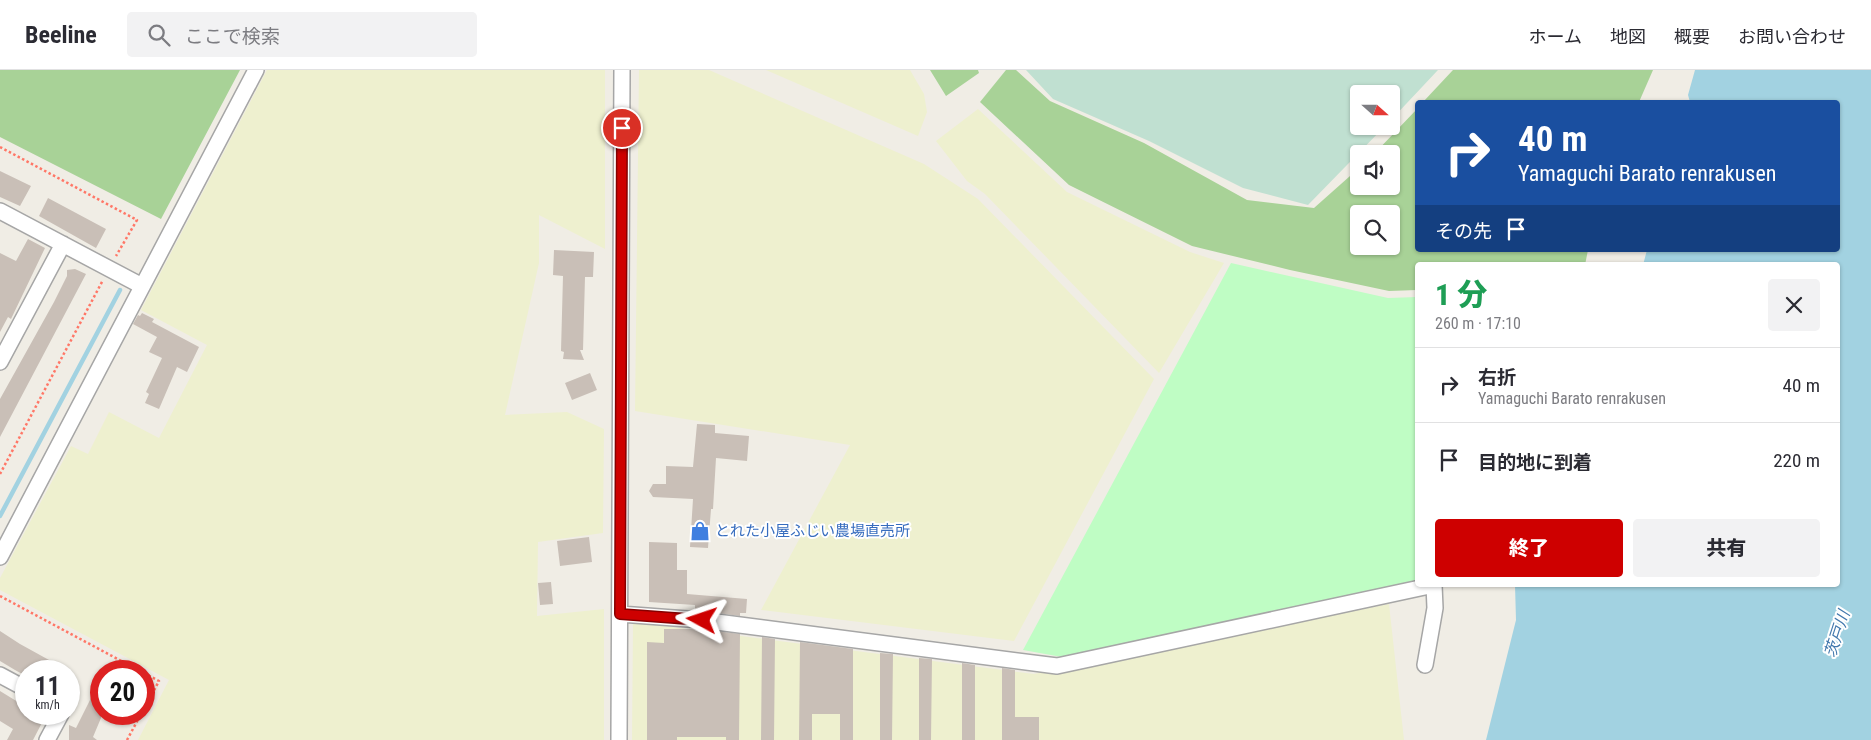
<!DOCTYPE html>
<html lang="ja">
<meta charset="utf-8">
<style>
:root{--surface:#fff;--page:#f2f2f3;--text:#2b2b33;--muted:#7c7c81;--line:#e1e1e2;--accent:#ce0000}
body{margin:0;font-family:"Roboto Condensed","Noto Sans JP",sans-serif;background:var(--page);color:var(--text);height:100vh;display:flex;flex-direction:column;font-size:19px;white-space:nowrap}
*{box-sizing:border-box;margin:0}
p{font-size:16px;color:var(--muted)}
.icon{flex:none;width:28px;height:28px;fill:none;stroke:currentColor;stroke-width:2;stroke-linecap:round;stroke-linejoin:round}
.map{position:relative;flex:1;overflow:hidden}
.drawer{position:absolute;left:1415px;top:192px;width:425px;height:325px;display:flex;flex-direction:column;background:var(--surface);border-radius:5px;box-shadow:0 1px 4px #0004}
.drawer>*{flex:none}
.banner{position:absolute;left:1415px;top:30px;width:425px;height:152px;border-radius:5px;box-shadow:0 1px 4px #0004;background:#1a4fa0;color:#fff;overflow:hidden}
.needle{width:32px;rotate:111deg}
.fabs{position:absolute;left:1350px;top:15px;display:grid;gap:10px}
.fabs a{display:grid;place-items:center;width:50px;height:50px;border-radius:5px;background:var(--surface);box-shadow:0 1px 4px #0004;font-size:25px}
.speed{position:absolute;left:15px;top:590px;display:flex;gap:10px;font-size:25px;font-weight:700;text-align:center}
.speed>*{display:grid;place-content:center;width:65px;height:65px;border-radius:50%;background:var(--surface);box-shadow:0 1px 4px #0004;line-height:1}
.speed small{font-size:12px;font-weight:400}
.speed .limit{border:8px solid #d22;background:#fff;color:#111}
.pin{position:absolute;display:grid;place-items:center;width:42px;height:42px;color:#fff;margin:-21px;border:2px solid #fff;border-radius:50%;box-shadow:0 1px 5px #0007}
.me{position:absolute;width:55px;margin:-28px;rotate:275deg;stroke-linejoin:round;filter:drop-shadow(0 0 4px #0008)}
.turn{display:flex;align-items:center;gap:18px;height:105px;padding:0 20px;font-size:22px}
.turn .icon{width:65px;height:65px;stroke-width:2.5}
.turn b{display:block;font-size:35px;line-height:42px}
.then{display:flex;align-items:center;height:48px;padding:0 20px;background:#0003;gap:10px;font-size:19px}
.round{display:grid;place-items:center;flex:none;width:52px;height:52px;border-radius:5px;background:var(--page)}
.head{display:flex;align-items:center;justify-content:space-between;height:85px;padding:0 20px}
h1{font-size:30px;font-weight:800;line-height:38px;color:#1e9e55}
.action{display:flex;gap:10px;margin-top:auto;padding:10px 20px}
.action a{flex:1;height:58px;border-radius:5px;background:var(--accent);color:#fff;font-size:20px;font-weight:800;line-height:58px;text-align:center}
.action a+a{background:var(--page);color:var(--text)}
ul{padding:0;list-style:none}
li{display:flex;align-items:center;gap:15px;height:75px;padding:0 20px;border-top:1px solid var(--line)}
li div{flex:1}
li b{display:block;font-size:19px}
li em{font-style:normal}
header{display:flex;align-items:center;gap:30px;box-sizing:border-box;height:70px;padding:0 25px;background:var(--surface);border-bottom:1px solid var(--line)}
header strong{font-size:24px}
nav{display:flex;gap:28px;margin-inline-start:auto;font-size:18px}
.search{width:350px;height:45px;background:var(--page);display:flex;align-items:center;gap:12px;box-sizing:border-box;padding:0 18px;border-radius:5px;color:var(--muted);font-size:19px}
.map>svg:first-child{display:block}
</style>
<header>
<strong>Beeline</strong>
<div class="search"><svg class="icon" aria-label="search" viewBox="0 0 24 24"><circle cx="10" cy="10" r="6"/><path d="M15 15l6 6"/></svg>ここで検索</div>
<nav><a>ホーム</a><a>地図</a><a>概要</a><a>お問い合わせ</a></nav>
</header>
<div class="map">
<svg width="1871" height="670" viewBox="0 0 1871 670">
<rect width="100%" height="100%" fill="#f0ede5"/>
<!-- farmland -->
<path fill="#eef0cf" d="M267,0H605V179L539,145V193L505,345L567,342L604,359L603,463L538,472L537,546L604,539V670H138L169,610L0,520V508L71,376L88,384L109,342L159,368L207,275L141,240Z
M639,0H709L924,94L978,129L1154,309L1014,571L761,540L850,375L635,341Z
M766,0H910L924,24L927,42L918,66Z
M978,39L1067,122L1190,182L1224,193L1159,303L985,124L967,111L936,71Z
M1389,534L1404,670H632L633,552L1034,604Z"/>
<!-- forest -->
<path fill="#a8d297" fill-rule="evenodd" d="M0,0H240L161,149L0,67Z
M930,0H978L979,3L946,26Z
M1006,0H1016L1050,31L1144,73L1247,130L1314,138L1359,98V116H1391V84H1374L1417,39L1418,180H1588L1585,195H1418L1417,220L1389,221L1290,200L1192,176L1069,115L980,32ZM1359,144H1391V176H1359Z
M1453,0H1653L1639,32H1423Z"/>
<!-- wetland -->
<path fill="#c0e0d1" d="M1026,0H1438L1391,50V24H1359V56H1385L1308,135L1243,118L1149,71L1053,29Z"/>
<!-- park -->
<path fill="#bffdc4" d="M1231,193L1388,228L1417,227V512L1062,587L1023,580Z"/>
<!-- water -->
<path fill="#a2d2e1" d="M1695,0H1871V670H1486L1516,550L1515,515H1838V195H1643L1647,180H1838V32H1690L1688,25Z"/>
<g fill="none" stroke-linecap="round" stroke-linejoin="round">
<!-- stream -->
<path stroke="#a2d2e1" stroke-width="4.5" d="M0,446L120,220"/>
</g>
<!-- building -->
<path fill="#c9bfb7" d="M0,101L31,116L20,136L0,127Z
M48,128L106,159L96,178L39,146Z
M28,169L45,178L11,249L8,247L0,262V183L16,191Z
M554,180L594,182L593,207H585L583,280H580L584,290L563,289L564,282L561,281L563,206L553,205Z
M75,199L86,204L0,367V329L54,232L67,206V200Z
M142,243L154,249L152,252L199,277L187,302L177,297L159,339L145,333L149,324L146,322L162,288L149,282L157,267L133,254L138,245L140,246Z
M590,303L597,320L572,330L565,313Z
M697,354L715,355V363L749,366L747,391L716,388L713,439H711L708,478L690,477L693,429L653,427L649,421L653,414H666V396L693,397Z
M589,467L592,492L560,496L557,471Z
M649,472L677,473V500H687V524L747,529L746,543H740V546L695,540V535L649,532Z
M551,512L553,534L540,535L538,513Z
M664,559H700L740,564L739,670H726V667H677V670H647V572L664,573Z
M0,561L20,574L69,601H26V606L15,600L0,591Z
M762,567L775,569L774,670H761Z
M800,572L853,579V670H840V644H812V670H799Z
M880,583L893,584L892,670H880Z
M919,588L932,589L931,670H919Z
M962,593L975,595V670H962Z
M1002,598L1015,600V647H1039V670H1002Z
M101,608V648L93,667L97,670H69V655L76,658Z
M0,621L26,637V644H38L45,647L33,670H7L13,659L0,651Z"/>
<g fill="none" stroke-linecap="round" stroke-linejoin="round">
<defs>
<path id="minor" d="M0,141L142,216
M0,292L63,174
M0,487L256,0
M620,544L701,550L1057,596L1434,515
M1425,595L1435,538L1434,515
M0,605L26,619
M47,670L61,644
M619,670L622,0"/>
</defs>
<!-- minor casing -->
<use href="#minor" stroke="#a6a6a6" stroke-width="18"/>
<!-- path -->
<path stroke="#ff7767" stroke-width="2.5" stroke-dasharray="2.5 2.5" stroke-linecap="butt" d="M0,77L137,150L116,186
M0,404L103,210
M0,526L140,601
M144,603L159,611L144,639
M127,670L141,644"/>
<!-- minor -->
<use href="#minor" stroke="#fff" stroke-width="15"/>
</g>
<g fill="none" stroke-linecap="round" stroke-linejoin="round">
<defs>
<path id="route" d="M622,58L620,544L702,550"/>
</defs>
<!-- route casing -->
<use href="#route" stroke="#860000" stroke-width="12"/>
<!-- route -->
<use href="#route" stroke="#ce0000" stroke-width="9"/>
</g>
<!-- icons -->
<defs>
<symbol id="shop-bare" viewBox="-9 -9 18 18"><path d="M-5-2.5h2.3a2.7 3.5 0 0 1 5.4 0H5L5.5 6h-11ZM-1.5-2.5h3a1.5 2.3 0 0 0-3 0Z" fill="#3f7fe0" stroke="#fff" stroke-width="2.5" paint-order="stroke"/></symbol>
</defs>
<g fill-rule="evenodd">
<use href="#shop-bare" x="686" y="447" width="28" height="28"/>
</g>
<g text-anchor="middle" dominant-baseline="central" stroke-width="4" stroke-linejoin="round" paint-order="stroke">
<!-- shop labels -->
<g font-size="15" fill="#366cbe" stroke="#fff" text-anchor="start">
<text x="715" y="461">とれた小屋ふじい農場直売所</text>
</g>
<!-- water labels -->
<g font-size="16" font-style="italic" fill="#4278ad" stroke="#fff">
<text transform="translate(1837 564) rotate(-72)">茨戸川</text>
</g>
</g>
</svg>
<div class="fabs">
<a><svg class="needle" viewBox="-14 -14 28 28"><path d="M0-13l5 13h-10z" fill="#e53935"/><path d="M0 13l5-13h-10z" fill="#7c7c81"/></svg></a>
<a><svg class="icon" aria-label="sound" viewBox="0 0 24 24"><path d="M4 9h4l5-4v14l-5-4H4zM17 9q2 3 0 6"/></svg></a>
<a><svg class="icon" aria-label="search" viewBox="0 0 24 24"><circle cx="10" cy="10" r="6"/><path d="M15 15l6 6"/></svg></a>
</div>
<div class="speed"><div>11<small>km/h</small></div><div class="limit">20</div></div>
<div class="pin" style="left:622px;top:58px;background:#d93025"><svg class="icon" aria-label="arrive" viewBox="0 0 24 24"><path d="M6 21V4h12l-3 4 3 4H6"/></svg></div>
<svg class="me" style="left:702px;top:550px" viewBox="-20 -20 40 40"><path d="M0-17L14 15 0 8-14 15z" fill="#ce0000" stroke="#fff" stroke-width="4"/></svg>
<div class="banner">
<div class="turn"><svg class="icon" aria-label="right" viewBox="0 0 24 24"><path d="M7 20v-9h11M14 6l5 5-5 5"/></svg><div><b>40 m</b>Yamaguchi Barato renrakusen</div></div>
<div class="then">その先<svg class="icon" aria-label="arrive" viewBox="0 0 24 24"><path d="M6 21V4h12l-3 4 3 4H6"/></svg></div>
</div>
<section class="drawer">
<div class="head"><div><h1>1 分</h1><p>260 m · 17:10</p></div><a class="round"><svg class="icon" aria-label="close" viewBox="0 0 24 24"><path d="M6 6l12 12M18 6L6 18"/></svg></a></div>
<ul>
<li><svg class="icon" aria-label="right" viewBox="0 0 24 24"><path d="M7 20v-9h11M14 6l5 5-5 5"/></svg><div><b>右折</b><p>Yamaguchi Barato renrakusen</p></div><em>40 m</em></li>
<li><svg class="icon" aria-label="arrive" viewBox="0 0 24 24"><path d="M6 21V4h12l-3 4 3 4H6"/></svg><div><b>目的地に到着</b></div><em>220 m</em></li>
</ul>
<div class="action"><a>終了</a><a>共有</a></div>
</section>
</div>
